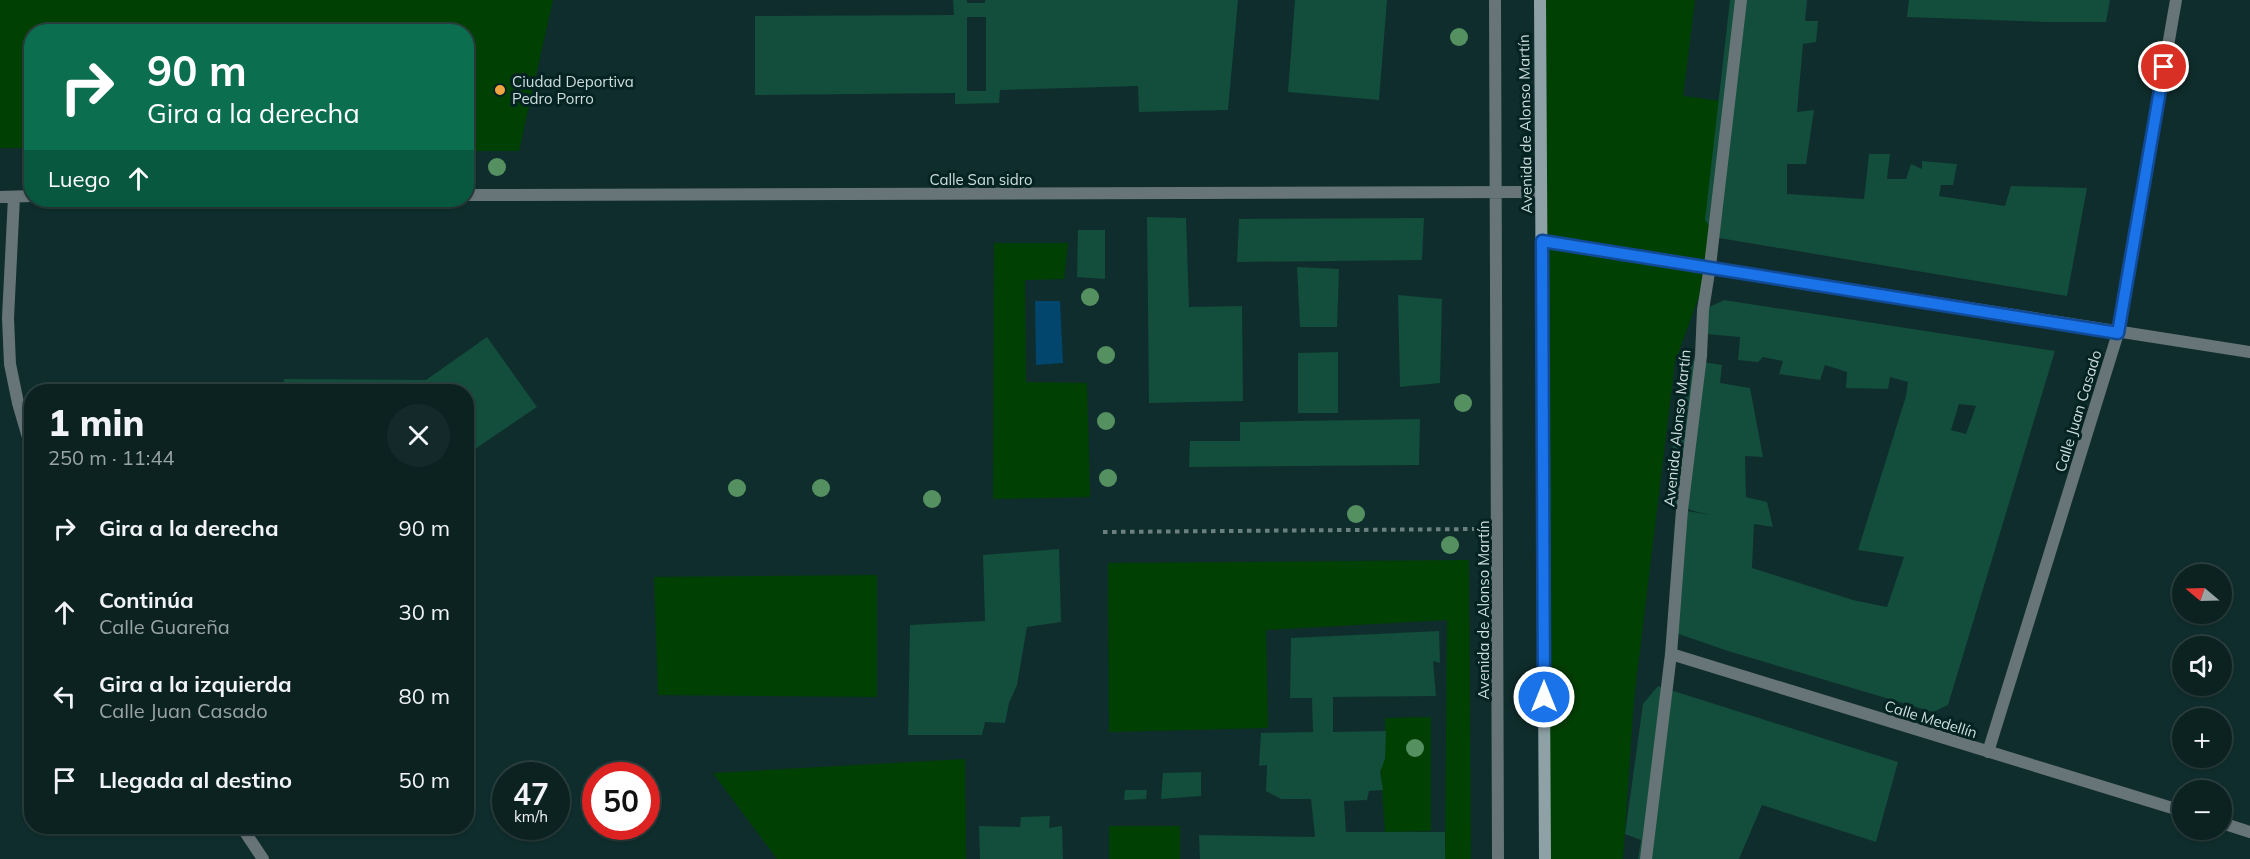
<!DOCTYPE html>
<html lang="es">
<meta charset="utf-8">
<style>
:root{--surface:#0b2221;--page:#142a2a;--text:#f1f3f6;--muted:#9aa4a5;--line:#2b3f3f}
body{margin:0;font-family:Mulish,sans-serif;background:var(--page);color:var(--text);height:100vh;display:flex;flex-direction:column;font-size:22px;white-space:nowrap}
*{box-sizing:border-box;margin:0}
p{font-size:20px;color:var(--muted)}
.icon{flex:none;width:33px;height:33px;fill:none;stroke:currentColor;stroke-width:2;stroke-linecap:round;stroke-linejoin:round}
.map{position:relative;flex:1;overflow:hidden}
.drawer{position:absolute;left:24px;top:384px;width:450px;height:450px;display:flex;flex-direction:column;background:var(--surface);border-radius:24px;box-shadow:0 2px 4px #0004,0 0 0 2px var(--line)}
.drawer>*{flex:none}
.banner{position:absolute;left:24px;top:24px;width:450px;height:183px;border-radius:24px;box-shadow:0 2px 4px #0004,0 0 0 2px var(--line);background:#0b6e4f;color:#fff;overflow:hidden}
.needle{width:39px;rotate:289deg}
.tools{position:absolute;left:2172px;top:564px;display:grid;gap:12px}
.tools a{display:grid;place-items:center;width:60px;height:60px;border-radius:50%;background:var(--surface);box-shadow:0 2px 4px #0004,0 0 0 2px var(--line);font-size:30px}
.speed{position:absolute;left:492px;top:762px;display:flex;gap:12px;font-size:30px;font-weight:700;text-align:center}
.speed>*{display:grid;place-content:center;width:78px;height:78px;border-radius:50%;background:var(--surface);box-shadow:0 2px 4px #0004,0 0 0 2px var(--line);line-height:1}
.speed small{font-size:15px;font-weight:400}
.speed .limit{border:9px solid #d22;background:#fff;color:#111}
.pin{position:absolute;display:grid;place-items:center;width:51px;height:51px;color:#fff;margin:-26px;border:3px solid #fff;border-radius:50%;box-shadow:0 2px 6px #0007}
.me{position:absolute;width:66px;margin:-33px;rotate:0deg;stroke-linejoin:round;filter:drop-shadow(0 0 4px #0008)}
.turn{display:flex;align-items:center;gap:21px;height:126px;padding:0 24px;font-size:27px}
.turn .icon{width:78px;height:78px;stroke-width:2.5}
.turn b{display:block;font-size:42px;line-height:51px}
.then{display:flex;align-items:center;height:57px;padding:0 24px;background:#0003;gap:12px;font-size:22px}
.round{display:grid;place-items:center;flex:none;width:63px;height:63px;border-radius:32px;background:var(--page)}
.head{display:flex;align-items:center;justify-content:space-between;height:102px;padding:0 24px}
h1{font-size:36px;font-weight:800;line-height:45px}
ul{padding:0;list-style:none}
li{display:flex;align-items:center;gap:18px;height:84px;padding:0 24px}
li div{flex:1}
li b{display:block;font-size:22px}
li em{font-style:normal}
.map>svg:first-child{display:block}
</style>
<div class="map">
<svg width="2250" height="859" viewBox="0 0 2250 859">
<rect width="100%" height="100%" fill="#0f2d2c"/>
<!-- green -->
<path fill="#004103" d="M0,0H553L519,151H467L466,32H32L31,148H0Z
M1540,0H1695L1683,96L1729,102L1710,266L1675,362L1634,699L1623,859H1545Z
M994,243H1068L1064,279L1025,280L1026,382L1087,383L1090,497L993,499Z
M1469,560L1471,859H1445L1447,620L1266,630L1268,728L1109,732L1108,563Z
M877,575V697L658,695L654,577Z
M1431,717V831L1385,832L1380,762L1385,759V718Z
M965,759L966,859H777L713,773Z
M1109,826H1180V859H1109Z"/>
<!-- water -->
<path fill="#02466d" d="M1035,301H1060L1063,363L1036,365Z"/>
<!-- building -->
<path fill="#134d3b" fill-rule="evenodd" d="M953,0H967V3H985V0H1238L1228,110L1139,112L1138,86L1000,90L999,103L955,104V93L755,95V16L954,15ZM967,17H986V91H967Z
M1295,0H1387L1379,100L1288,92Z
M1730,0H1807L1805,21H1818L1816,42L1803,44L1797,112L1814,110L1806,164H1787V194L1864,199L1869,154H1890L1887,179H1906L1911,164L1922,169V161L1957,164L1953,185H1941L1939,196L2005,206L2011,186L2087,188L2067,296L1719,238L1705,220Z
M1909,0H2110L2106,22H2046L1907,17Z
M1147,217L1186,218L1189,307L1242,306L1243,401L1149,403Z
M1424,218L1422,260L1237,262L1239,219Z
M1078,230H1105V279L1077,277Z
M1297,267L1339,269L1337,327H1300Z
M1398,295L1442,299L1440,383L1400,387Z
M1724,300L2055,351L1948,705L1933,712L1728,651L1673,632L1682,510L1710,515L1666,504L1683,359L1722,365L1720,383L1750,388L1763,457L1745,456L1746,497L1767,502L1773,527L1754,524L1752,568L1853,600L1887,607L1904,557L1858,550L1906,396L1908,382L1890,377L1888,389L1846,388L1847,372L1825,365L1820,380L1779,374L1783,361L1763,357L1758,362L1738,360L1740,337L1706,334L1703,310ZM1959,404L1976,406L1966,434L1951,430Z
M487,337L537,407L466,455V392H283L284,379L426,380Z
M1338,352V413H1298V353Z
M1420,419L1419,465L1189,467L1190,441H1240V422Z
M1059,549L1061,622L1027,627L1017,685L1009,703L1005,723L985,722L982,735H908L910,625L985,621L983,555Z
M1439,631L1440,663L1433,661L1436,696L1333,697V732L1386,731L1385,759L1380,772L1383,790L1369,791L1367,800L1344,801L1346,832H1445V859H1200L1199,835L1315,837L1311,799H1281L1266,791L1267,765L1259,766L1261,733L1313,732L1312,698H1290L1291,638Z
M1658,686L1898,762L1876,842L1762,805L1739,859H1638L1641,840L1625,834L1643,704Z
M1201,772V796L1161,799L1163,773Z
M1125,790H1147L1146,799L1124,800Z
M1050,816L1049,828L1062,826L1063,859H980L979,826L1020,827L1021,817Z"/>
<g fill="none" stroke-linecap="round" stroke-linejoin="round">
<!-- path -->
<path stroke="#6a8180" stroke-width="4" stroke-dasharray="4.5 4.5" stroke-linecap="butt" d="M1103,532L1476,529"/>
<!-- minor -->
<path stroke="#687578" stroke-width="12" d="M1495,0L1498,859
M466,195L1541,192
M0,197L32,196
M14,197L8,318L10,364L18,403L32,451
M1542,241L2250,352
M1671,654L2182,811
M1988,752L2118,333L2176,0
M2222,823L2250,832
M241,826L263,859
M1646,859L1671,654L1682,510L1701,356L1703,310L1710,266L1741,0"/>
<!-- secondary -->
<path stroke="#8da1a6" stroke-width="12" d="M1540,0L1545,859"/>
</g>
<!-- trees -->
<g fill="#559061">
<circle cx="1459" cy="37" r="9"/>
<circle cx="497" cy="167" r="9"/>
<circle cx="1090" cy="297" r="9"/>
<circle cx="1106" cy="355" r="9"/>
<circle cx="1463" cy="403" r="9"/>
<circle cx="1106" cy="421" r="9"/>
<circle cx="1108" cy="478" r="9"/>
<circle cx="737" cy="488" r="9"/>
<circle cx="821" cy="488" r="9"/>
<circle cx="932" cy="499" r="9"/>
<circle cx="1356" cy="514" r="9"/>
<circle cx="1450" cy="545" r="9"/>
<circle cx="1415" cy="748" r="9"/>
</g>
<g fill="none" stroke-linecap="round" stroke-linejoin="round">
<defs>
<path id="route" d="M1544,697L1542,241L2118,333L2164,67"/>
</defs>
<!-- route casing -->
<use href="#route" stroke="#114b97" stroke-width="15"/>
<!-- route -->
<use href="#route" stroke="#1a73e8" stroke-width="10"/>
</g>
<!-- markers -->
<circle fill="#f1a540" stroke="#052322" stroke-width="2" cx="500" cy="90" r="6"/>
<g text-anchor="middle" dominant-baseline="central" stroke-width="6" stroke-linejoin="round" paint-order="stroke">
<!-- poi labels -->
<g font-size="15" fill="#cddedd" stroke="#052322" text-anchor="start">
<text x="512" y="81">Ciudad Deportiva<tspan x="512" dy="17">Pedro Porro</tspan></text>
</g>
<!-- street labels -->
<g font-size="15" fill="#cddedd" stroke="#052322">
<text transform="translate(1525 124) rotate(-91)">Avenida de Alonso Martín</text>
<text x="981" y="179">Calle San sidro</text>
<text transform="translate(2078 411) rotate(-73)">Calle Juan Casado</text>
<text transform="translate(1677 428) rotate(-84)">Avenida Alonso Martín</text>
<text transform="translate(1483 610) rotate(-90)">Avenida de Alonso Martín</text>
<text transform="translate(1931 719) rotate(17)">Calle Medellín</text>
</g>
</g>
</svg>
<div class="tools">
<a><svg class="needle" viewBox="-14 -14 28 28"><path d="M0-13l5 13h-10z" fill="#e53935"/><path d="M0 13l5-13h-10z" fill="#9aa4a5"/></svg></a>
<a><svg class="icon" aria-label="sound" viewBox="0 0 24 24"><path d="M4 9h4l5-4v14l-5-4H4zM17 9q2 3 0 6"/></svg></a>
<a>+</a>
<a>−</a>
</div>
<div class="speed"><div>47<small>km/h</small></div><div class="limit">50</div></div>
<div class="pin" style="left:2164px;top:67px;background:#d93025"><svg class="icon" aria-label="arrive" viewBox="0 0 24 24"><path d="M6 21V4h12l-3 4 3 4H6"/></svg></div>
<svg class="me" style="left:1544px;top:697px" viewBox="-20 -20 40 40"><circle r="17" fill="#1a73e8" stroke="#fff" stroke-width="3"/><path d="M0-11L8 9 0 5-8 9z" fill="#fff"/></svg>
<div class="banner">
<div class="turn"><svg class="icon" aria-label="right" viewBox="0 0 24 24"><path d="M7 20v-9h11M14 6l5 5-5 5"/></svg><div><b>90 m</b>Gira a la derecha</div></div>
<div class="then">Luego<svg class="icon" aria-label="ahead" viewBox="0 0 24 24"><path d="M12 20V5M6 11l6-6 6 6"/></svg></div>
</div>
<section class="drawer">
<div class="head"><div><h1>1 min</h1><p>250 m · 11:44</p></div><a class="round"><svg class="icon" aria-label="close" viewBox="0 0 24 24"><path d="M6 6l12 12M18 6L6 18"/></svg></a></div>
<ul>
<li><svg class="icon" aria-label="right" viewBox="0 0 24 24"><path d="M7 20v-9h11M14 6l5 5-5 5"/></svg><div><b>Gira a la derecha</b></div><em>90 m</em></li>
<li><svg class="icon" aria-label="ahead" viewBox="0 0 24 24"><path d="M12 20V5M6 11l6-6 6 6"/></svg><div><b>Continúa</b><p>Calle Guareña</p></div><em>30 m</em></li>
<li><svg class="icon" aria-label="left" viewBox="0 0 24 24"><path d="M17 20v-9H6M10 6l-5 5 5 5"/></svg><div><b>Gira a la izquierda</b><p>Calle Juan Casado</p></div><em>80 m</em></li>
<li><svg class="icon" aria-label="arrive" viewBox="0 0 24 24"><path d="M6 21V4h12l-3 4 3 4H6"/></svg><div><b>Llegada al destino</b></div><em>50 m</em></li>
</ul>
</section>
</div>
